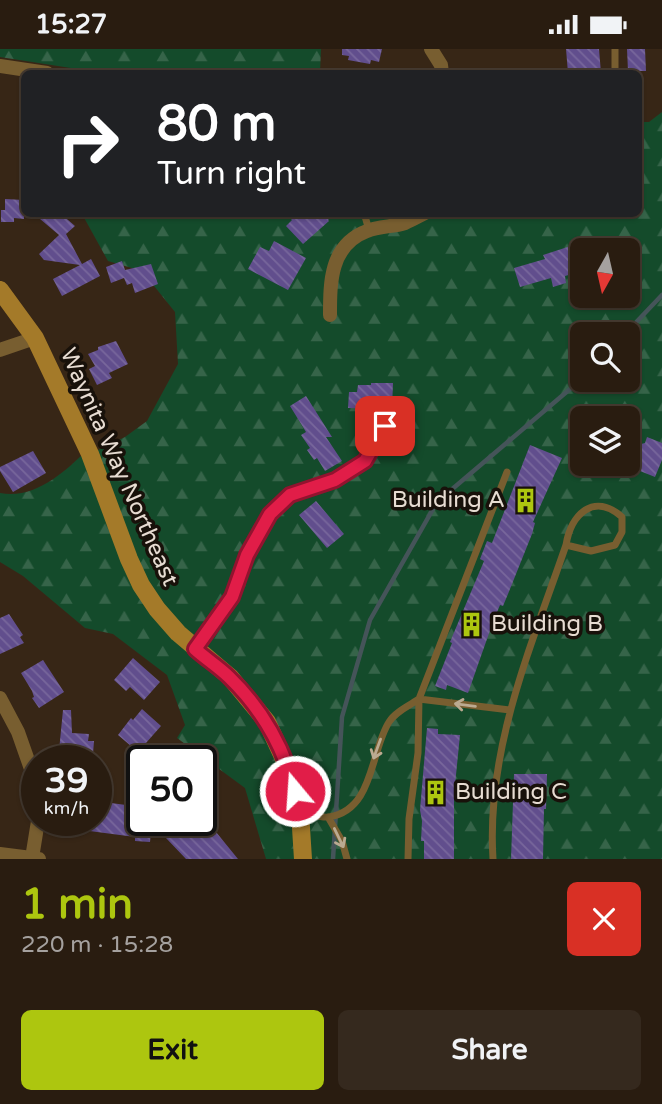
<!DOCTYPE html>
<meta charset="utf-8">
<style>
:root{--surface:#291c10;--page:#35291e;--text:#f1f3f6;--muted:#a5a19f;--line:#453a30;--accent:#adc60f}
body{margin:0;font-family:"Varela Round",sans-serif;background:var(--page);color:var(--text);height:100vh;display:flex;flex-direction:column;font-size:26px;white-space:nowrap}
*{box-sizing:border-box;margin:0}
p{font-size:23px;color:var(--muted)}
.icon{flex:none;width:38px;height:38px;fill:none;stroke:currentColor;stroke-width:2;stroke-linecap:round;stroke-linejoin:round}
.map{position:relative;height:810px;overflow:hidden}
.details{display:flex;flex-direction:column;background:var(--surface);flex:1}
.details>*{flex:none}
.banner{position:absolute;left:21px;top:21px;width:621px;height:147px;border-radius:10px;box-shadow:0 2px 5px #0004,0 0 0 2px var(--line);background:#202124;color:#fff;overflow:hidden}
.needle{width:46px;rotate:188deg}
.controls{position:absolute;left:570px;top:189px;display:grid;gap:14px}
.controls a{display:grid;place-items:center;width:70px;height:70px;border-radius:10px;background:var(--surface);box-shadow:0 2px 5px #0004,0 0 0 2px var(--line);font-size:35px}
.speed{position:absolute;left:21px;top:696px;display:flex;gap:14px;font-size:35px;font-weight:700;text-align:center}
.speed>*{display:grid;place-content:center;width:91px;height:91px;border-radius:50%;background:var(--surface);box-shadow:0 2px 5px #0004,0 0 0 2px var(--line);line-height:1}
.speed small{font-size:18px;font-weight:400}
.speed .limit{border:4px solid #111;border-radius:10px;background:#fff;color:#111}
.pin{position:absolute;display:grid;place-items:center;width:60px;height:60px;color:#fff;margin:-30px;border-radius:14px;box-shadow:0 4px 10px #0006}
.me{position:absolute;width:77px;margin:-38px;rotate:342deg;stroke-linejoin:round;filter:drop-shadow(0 0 5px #0008)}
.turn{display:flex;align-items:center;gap:24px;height:147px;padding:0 21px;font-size:32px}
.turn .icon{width:91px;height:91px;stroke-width:2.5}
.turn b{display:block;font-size:49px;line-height:60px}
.round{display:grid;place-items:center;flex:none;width:74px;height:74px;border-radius:10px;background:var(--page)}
.head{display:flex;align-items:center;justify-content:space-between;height:119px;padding:0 21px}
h1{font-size:42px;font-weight:800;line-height:52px;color:var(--accent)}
.primary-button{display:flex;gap:14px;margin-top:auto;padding:14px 21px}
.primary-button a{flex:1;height:80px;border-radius:10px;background:var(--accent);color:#111;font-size:28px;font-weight:800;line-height:80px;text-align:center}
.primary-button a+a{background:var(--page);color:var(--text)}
.status{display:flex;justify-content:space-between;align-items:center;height:49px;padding:0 35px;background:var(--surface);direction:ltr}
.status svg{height:19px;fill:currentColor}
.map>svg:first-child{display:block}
</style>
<div class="status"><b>15:27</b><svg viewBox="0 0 49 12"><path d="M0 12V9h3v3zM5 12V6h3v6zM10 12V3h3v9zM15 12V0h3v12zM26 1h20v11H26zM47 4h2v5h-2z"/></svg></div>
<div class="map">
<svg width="662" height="810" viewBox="0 0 662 810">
<defs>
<pattern id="forest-firs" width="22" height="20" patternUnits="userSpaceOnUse" patternTransform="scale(1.75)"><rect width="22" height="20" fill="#144b2b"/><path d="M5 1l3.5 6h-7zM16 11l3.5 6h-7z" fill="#366449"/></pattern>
<pattern id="building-back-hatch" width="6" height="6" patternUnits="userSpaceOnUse" patternTransform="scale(1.75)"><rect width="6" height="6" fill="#614e8d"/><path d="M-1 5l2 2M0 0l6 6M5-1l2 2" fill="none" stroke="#78679c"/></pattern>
</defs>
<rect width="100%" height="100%" fill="#372616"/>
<!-- forest -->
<path fill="url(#forest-firs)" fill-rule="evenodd" d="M0,0H321L320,24H103L0,8Z
M662,63V810H266L245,739L177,689L185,676L167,626L113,585L85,579L23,527L0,513V444C34,451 65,423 87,401L90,405L125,388L147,372L178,315L175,263L142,222L108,212L82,165L639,164V73H649ZM583,201H628V247H583ZM583,285H628V331H583ZM583,369H628V415H583Z"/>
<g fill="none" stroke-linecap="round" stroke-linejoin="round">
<!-- stream -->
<path stroke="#455459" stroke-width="4.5" d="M625,285L662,246
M333,810L342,668L370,571L437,453L583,329"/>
</g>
<!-- building -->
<path fill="url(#building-back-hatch)" d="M342,0H382L379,13L371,11L370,15L348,11L349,7L342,6Z
M566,0H599L601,24H568Z
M627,0H645L646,22H628Z
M5,150L24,151V170L14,169V173H1V161H5Z
M33,164H60L75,177L66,185L82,215L91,210L100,227L62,247L53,230L80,216L44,211L39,205L59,186Z
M285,164H334L328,171L329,172L303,195L286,177L292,171Z
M274,192L306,209L288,241L248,220L260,198L269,202Z
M583,193V222L565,227L566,234L553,238L551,229L520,238L514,219L545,210L543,206Z
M122,212L125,221L151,215L158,235L135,244L132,234L127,236L124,229L111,234L106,218Z
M116,292L128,315L109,324L112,329L97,336L89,320L95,317L88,305L98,301V298Z
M371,334H393L392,360L348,359L349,343H357L358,336H371Z
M306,347L332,388H326L342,412L325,422L317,409L314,411L307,401L310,399L301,386L306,383L290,357Z
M647,388L662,394V411L655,428L630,418L637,396L645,394Z
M530,396L562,409L533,473L535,474L532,485L508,545L503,557L500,556L493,573L468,644L447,636L446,641L435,637L452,594L450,593L484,512L480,510L487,492L492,494Z
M33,402L46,424L13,443L0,422V418Z
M316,452L344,485L327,499L299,466Z
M9,565L23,586L20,588L24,594L0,605V569Z
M133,609L160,633L144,651L130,638L126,642L114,631Z
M43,611L64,643L39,659L32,649L34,648L32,642L21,624Z
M142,660L161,677L138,703L118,686L131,669L133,671Z
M63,661H71L72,684L89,685L88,692H94L93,705L87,704V712H58Z
M427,679L438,680V685L460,686L454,746V810H424V792H421L422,772L420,761Z
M514,725H547L546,760H544L543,810H511Z
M126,750L142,751V772H152L150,793L135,792V788L82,781L81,784L65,782L66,772H96V752L126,756Z
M183,772H208L218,781L216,783L238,810H186L166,789Z"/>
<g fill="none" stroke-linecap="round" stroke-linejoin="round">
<!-- lane -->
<path stroke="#785e30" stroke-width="7" d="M615,0V24
M364,164L369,181
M197,598L232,548L247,506L270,465L290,446L335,431L364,412L385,377
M302,763C310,765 321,769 329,768C374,761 370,703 389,673C395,663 410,656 419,650L510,661
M328,768L342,792L347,810
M408,810L409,770L418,704L419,650L507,423
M493,810C486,700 531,598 566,496C571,465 594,443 622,468V483L615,496L591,502L566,496"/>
<!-- street -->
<path stroke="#785e30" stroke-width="14" d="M431,0L441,16L442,24
M0,17L47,24
M330,266C330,233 330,196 367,182C379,177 393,178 405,174C412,171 419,167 425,164
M0,301L35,289
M0,649L18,683L37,737
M0,805L39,810
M32,809L38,772"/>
<!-- secondary -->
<path stroke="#a47a29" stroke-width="18" d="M0,241L35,289L90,405L129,510L141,536L157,560L178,584L230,628L267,673L289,721L300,763L303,810"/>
</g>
<!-- one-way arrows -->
<defs><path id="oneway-shaft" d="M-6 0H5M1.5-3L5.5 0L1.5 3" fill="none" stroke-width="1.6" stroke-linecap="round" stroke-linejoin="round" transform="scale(1.75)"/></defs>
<g stroke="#bbaa91">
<use href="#oneway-shaft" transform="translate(465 656) rotate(-173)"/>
<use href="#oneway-shaft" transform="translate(377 700) rotate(110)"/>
<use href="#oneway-shaft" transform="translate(339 789) rotate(64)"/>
</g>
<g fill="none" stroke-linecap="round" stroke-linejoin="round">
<defs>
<path id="route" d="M295,742C284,699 261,659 229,628C219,618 206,610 195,600L232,548L247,506L270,465L290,446L335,431L365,412L385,377"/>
</defs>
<!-- route casing -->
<use href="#route" stroke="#92132f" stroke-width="18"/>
<!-- route -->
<use href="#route" stroke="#e11d48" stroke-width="12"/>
</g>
<!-- icons -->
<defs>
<symbol id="building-bare" viewBox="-9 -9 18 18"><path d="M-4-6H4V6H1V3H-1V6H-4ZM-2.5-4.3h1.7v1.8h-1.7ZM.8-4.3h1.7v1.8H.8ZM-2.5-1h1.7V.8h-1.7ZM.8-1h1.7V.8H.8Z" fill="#adc60f" stroke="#18110a" stroke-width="2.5" paint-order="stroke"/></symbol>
</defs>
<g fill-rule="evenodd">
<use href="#building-bare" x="508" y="434" width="35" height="35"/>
<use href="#building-bare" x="454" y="558" width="35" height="35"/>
<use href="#building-bare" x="418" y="726" width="35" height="35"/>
</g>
<g text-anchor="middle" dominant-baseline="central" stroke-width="7" stroke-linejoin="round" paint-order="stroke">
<!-- street labels -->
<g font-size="23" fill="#e7dcd2" stroke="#18110a">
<text transform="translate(119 418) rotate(66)">Waynita Way Northeast</text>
</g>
<!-- poi labels -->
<g font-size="23" fill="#e7dcd2" stroke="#18110a" text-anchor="start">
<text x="505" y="451" text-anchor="end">Building A</text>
<text x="491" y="575">Building B</text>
<text x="455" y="743">Building C</text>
</g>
</g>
</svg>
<div class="controls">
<a><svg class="needle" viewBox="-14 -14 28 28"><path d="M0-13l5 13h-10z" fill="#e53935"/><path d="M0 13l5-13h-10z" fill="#a5a19f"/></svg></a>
<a><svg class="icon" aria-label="search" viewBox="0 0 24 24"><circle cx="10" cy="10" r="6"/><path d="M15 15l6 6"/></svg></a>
<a><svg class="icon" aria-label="layers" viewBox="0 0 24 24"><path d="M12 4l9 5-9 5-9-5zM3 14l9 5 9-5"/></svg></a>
</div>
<div class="speed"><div>39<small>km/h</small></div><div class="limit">50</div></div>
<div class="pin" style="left:385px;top:377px;background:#d93025"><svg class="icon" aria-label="arrive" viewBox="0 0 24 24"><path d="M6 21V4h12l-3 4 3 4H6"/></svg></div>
<svg class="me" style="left:295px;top:742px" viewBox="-20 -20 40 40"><circle r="17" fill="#e11d48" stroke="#fff" stroke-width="3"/><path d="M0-11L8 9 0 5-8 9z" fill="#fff"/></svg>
<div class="banner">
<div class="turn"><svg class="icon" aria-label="right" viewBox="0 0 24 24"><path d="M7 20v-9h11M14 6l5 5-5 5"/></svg><div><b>80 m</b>Turn right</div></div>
</div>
</div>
<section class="details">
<div class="head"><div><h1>1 min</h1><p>220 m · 15:28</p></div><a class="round" style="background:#d93025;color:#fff"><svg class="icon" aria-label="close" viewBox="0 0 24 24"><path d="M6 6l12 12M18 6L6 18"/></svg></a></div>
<div class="primary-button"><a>Exit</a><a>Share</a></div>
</section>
